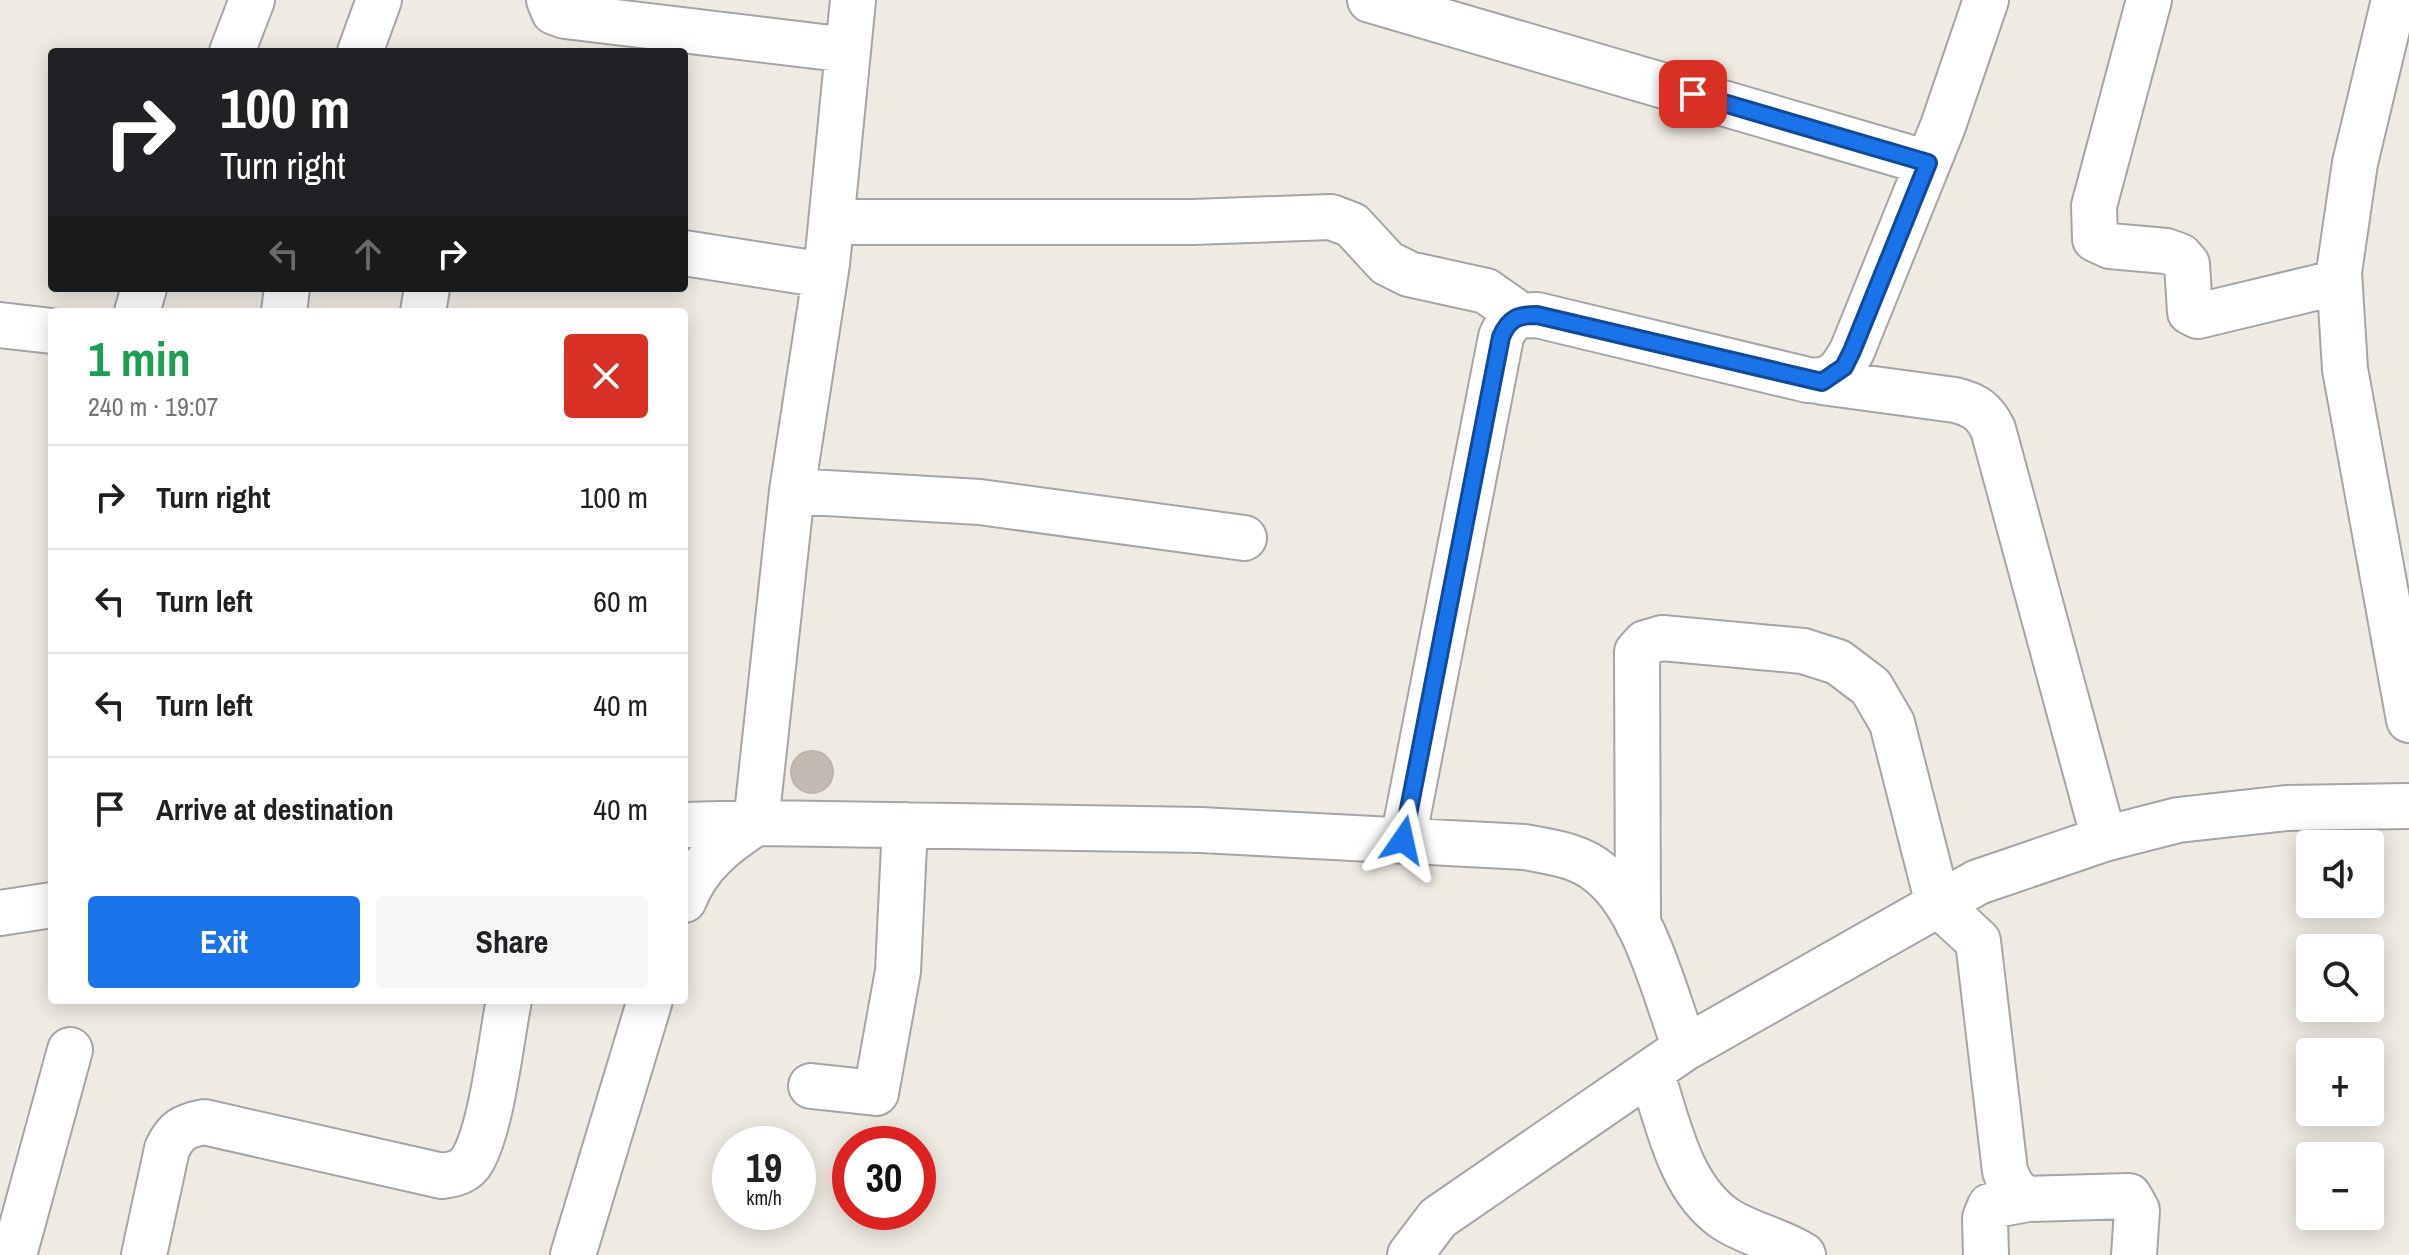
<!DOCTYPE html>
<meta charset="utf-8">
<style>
:root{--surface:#fff;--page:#f6f6f6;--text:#202124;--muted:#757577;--line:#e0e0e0;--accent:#1a73e8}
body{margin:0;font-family:"Archivo Narrow",sans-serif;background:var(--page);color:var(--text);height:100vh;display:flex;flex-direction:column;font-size:30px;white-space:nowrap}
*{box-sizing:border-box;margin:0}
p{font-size:26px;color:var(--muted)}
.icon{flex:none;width:44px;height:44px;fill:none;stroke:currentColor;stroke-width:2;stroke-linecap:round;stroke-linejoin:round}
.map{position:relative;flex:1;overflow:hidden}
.panel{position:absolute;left:48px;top:308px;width:640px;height:696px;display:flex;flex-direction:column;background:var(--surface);border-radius:8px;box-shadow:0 4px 20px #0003}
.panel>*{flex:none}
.banner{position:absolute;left:48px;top:48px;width:640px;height:244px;border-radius:8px;box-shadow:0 4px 20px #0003;background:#202124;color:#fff;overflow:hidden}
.controls{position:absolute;left:2296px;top:830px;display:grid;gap:16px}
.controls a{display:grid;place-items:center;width:88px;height:88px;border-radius:8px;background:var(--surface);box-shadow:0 4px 20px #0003;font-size:40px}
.speed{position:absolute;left:712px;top:1126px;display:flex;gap:16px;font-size:40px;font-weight:700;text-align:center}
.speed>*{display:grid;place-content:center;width:104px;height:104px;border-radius:50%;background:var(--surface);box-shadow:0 4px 20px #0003;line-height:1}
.speed small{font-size:20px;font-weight:400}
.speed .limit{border:12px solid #d22;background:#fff;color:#111}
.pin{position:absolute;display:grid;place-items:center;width:68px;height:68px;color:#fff;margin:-34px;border-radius:16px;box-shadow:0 4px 12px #0006}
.me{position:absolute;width:88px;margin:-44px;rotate:11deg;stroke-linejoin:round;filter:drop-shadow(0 0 6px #0008)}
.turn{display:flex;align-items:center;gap:28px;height:168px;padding:0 40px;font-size:36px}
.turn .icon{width:104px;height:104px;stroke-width:2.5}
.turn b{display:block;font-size:56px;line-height:68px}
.lanes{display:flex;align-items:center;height:76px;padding:0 40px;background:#0003;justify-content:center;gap:40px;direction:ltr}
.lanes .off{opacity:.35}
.round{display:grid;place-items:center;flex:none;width:84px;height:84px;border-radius:8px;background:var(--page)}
.headline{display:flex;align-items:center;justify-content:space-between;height:136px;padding:0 40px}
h1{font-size:48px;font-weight:700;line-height:60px;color:#1e9e55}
.primary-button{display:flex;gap:16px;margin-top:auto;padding:16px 40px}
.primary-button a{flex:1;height:92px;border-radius:8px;background:var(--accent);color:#fff;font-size:32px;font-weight:700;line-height:92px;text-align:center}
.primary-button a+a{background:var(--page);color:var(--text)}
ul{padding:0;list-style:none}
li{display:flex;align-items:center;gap:24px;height:104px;padding:0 40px;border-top:2px solid var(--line)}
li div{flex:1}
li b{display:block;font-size:30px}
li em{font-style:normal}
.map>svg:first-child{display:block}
</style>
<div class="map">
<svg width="2409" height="1255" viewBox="0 0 2409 1255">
<rect width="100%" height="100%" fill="#efebe3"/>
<!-- building -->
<path fill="#c3bbb3" stroke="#c0b2a6" stroke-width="2" d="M791 772a21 21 0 1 1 42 0a21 21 0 1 1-42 0Z"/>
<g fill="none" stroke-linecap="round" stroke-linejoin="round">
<defs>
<path id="minor" d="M549,0L554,12L565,16L848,50
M1370,0L1928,163
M2149,0L2094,206L2095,239L2110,246L2166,251L2180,256L2187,264L2190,312L2198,316L2339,282
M2394,0L2355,163L2339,272L2345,369L2409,720
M232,52L252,0
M360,52L379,0
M831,222H1193L1331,217L1352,225L1387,263L1409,274L1486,291L1520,315
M684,253L825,275
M137,312L144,288
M284,312L287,288
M423,312L427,288
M0,325L52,331
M1822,382L1955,400C1975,405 1984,411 1993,429L2104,839
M792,491L980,502L1244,538
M684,825L756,823L1201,830L1525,847C1551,852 1579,855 1600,873C1645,908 1665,995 1685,1048
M1403,840L1501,337C1509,318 1517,315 1537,315L1808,380C1832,383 1841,371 1852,351L1943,126L1986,0
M684,900C698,864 724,844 756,823L792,491L827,264L853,0
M0,913L52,905
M1638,924L1637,652L1645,643L1662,638L1803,651L1838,662L1871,687L1892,723L1938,904L1978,941L2005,1171C2010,1185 2015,1193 2028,1199L2129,1196L2137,1210L2134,1255
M1651,1072C1668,1122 1679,1186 1724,1218C1749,1235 1778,1239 1803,1255
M811,1086L876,1093L898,971L905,825
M14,1255L70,1050
M144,1255L167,1149C176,1130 184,1126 204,1122L442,1176C455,1174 466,1172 473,1159C492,1126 501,1040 509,1000
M573,1255L650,1000
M1410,1255L1438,1218L1685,1048L1978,882L2104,839L2178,820L2286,808L2409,806
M1986,1255L1985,1218L1990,1206L2028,1199"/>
</defs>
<!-- minor casing -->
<use href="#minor" stroke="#a5a5a5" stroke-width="48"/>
<!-- minor -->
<use href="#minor" stroke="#fff" stroke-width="44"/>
</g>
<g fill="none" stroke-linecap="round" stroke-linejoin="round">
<defs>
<path id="route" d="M1403,840L1501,337C1509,318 1518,315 1537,315L1822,382L1844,367L1852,351L1928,163L1693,94"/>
</defs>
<!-- route casing -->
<use href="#route" stroke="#114b97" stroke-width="20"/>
<!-- route -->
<use href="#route" stroke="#1a73e8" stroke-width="14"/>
</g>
</svg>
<div class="controls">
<a><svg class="icon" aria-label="sound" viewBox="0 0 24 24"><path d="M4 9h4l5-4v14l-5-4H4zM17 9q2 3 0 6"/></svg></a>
<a><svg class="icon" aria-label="search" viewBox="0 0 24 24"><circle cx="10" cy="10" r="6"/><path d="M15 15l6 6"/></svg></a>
<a>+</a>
<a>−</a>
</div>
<div class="speed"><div>19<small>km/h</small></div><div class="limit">30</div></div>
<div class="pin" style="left:1693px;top:94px;background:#d93025"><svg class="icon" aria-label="arrive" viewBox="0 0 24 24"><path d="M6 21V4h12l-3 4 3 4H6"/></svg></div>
<svg class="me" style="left:1403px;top:840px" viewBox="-20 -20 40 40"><path d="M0-17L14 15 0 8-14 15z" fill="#1a73e8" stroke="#fff" stroke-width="4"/></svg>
<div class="banner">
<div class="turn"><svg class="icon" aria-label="right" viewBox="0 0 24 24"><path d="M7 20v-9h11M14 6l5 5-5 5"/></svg><div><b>100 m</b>Turn right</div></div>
<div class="lanes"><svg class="icon off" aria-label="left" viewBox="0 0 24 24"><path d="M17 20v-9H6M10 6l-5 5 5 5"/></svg><svg class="icon off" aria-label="ahead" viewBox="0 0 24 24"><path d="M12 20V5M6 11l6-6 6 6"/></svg><svg class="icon" aria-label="right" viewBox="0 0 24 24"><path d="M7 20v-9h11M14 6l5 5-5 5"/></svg></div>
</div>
<section class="panel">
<div class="headline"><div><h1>1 min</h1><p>240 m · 19:07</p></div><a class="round" style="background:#d93025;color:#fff"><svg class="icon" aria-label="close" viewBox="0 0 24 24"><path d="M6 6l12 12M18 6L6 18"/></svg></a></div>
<ul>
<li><svg class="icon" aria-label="right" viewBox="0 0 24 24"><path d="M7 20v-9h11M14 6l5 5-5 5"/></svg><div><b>Turn right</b></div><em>100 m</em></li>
<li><svg class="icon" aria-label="left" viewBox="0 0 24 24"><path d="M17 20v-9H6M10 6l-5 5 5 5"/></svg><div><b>Turn left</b></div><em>60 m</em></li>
<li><svg class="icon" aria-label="left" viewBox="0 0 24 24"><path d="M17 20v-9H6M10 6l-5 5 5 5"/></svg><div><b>Turn left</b></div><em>40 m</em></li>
<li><svg class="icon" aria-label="arrive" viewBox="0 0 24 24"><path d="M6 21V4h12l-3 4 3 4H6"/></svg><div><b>Arrive at destination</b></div><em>40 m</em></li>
</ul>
<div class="primary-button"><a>Exit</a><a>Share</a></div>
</section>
</div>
